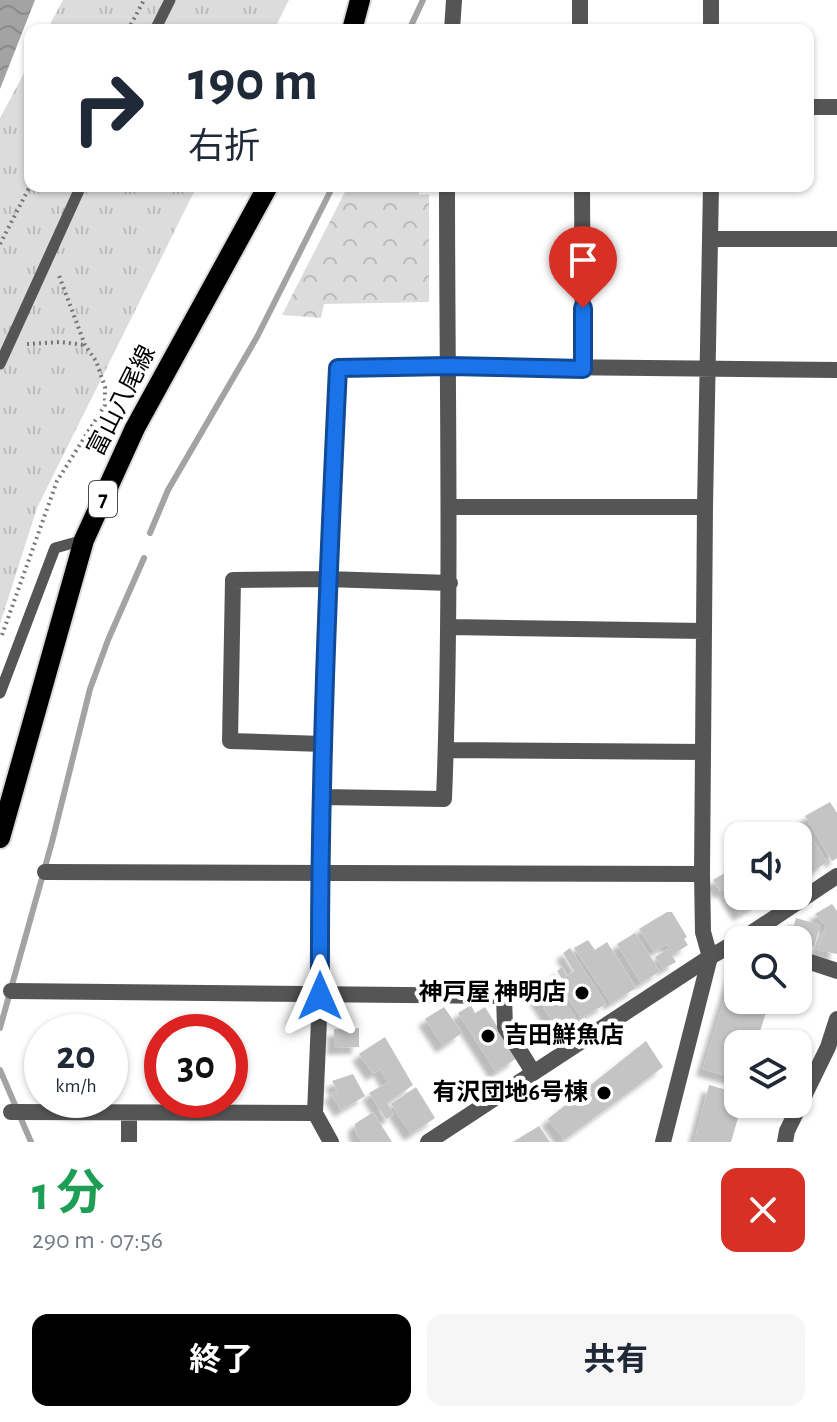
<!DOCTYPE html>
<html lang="ja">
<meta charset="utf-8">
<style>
:root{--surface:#fff;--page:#f6f6f7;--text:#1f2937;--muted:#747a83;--accent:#000}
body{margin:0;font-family:"Alegreya Sans","Noto Sans JP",sans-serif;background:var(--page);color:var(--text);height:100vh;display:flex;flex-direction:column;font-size:30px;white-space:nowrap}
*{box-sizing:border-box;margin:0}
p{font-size:26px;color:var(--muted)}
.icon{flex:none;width:44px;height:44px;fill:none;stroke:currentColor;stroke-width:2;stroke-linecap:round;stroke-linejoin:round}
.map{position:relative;height:1142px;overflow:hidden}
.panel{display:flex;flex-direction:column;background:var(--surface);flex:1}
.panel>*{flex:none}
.guide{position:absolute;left:24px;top:24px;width:790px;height:168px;border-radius:16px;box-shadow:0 2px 6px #0004;background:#fff;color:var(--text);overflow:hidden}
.controls{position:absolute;left:724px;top:822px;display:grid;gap:16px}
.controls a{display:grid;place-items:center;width:88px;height:88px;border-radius:16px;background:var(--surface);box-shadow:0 2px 6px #0004;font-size:40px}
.speed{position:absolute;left:24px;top:1014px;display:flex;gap:16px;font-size:40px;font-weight:700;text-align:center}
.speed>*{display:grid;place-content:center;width:104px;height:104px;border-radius:50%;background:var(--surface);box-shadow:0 2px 6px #0004;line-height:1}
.speed small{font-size:20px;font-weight:400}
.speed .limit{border:12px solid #d22;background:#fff;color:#111}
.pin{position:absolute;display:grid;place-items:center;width:68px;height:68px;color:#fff;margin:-82px -34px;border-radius:50% 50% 50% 0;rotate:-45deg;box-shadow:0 0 8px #0007}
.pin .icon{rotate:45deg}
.me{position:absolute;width:88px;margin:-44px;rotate:0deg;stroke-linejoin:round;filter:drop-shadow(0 0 6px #0008)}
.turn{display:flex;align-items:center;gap:28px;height:168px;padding:0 32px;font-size:36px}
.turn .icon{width:104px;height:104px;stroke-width:2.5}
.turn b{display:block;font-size:56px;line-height:68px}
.round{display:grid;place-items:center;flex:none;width:84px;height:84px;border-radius:16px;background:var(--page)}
.headline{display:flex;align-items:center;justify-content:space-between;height:136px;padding:0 32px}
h1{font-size:48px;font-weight:700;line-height:60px;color:#1e9e55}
.primary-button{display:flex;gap:16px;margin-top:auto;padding:16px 32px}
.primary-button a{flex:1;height:92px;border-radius:16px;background:var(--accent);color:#fff;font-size:32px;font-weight:700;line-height:92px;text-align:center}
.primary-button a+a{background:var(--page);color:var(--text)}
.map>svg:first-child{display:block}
</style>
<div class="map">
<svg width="837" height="1142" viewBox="0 0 837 1142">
<defs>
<pattern id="grass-tufts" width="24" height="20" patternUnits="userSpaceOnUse" patternTransform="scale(2)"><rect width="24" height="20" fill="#dcdcdc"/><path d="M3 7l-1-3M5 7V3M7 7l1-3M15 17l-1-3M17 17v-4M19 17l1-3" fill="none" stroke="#bbb"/></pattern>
<pattern id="forest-crowns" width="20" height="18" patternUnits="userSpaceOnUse" patternTransform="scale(2)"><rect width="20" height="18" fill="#dcdcdc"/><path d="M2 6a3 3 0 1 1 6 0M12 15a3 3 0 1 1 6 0" fill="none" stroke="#bbb"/></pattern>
<pattern id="water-waves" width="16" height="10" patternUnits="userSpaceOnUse" patternTransform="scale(2)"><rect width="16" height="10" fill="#a3a3a3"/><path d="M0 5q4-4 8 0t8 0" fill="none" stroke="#8b8b8b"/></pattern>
<filter id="shadow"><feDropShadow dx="-7" dy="7" stdDeviation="2" flood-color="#0004"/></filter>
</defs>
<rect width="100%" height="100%" fill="#fff"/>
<!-- grass -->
<path fill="url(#grass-tufts)" d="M63,0H289L274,30H47Z
M30,62V186H197L37,508L0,624V118Z"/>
<!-- forest -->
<path fill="url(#forest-crowns)" d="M348,186H419V195L429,194V302L324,304L321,318L282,315Z"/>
<!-- water -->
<path fill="url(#water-waves)" d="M0,0H35L0,89Z"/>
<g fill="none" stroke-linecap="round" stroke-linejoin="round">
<!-- stream -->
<path stroke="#a3a3a3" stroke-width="6" d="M409,30L423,0
M150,533L168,490L257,337L333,186
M0,1028L52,842L90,689L108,640L144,558
M0,1070L31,1142"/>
</g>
<!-- building -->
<path fill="#c4c4c4" filter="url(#shadow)" d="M830,802L837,813V858L832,861L805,816Z
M809,833L827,862L815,870L798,843V840Z
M735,867L738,871V896H754L758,903L740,914L725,890L720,891L713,880Z
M832,904L837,911V954L817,950L826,926L815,914Z
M667,912H672L687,937L684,939L688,945L674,954L667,944L654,951L639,929Z
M796,918L820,925L814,947L798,940H789Z
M635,933L660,971L641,983L617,944Z
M588,940L595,950L607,942L636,988L611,1003L574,948Z
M570,948L606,1004L581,1018L557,982L562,979L557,971L562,967L567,976L574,971L563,953Z
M668,949L676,962L663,969L655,957Z
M737,958L738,1000H770L756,1044H738V1079L703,1069Z
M538,981L545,992L554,986L579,1023L561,1035L530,987Z
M471,1005L475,1013L485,1007L517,1058L496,1072L458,1013Z
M444,1007L462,1033L443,1046L425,1019Z
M359,1028V1047L334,1048V1029Z
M385,1037L413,1085L387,1103L394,1114L386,1119L369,1093L388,1082L380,1069L373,1074L359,1054Z
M646,1041L663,1067L564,1140L548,1119Z
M353,1074L365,1096L341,1110L331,1094L337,1090L332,1081Z
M709,1085L738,1093V1104H742L731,1142H694Z
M416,1087L435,1118L411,1134L391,1104Z
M373,1112L392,1142H362L356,1133L355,1124Z
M539,1126L550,1142H513Z"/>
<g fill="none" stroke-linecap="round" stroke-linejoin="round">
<defs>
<path id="primary" d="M352,30L360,0
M0,838L84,540L135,428L268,186"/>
</defs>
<!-- primary casing -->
<use href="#primary" stroke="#dbdbdb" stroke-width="24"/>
<!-- path -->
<path stroke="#777" stroke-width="4" stroke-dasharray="2 4" stroke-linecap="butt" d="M128,30L144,0
M0,244L30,186
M27,344L61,342L85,345
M2,635L57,481L105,405V387L96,361L85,345L58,273"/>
<!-- service -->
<path stroke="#555" stroke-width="11" d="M155,30L170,0
M0,364L81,186
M0,693L55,548L84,540"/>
<!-- minor -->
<path stroke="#555" stroke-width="16" d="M580,0V30
M711,0V30
M452,30L454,0
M808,107H837
M582,186L583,369
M711,239H837
M451,507H705
M450,627L704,631
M323,744L230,741L233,580L327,579L450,583
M446,750L703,752
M321,797L444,799C452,595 447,391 447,186
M45,872L702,874
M798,958L837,971
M11,991L504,996L505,1027L533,1072
M11,1112L315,1113
M129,1113V1142
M331,1142L315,1113L320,996L319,874L327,579L338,368L449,366L837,370
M663,1142L710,957L703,932L702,874L705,507L711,186
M785,1142L787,1131L828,1047L837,1019"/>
<!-- tertiary -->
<path stroke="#555" stroke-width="16" d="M741,940L837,876
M428,1142L710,957L738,941"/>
<!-- primary -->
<use href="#primary" stroke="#000" stroke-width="20"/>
</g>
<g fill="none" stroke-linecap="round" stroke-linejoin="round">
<defs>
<path id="route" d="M320,996C319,786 328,577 338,368L449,366L583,369V308"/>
</defs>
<!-- route casing -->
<use href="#route" stroke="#114b97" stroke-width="20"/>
<!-- route -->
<use href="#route" stroke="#1a73e8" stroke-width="14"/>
</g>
<!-- markers -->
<g fill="#000" stroke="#fff" stroke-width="3">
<circle cx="582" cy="993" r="8"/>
<circle cx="488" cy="1036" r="8"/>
<circle cx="604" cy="1093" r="8"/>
</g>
<g text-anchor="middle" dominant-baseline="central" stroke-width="8" stroke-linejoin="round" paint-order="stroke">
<!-- shield labels -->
<rect fill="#fff" stroke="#4c4c4c" stroke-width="2" x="89" y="481" width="28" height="36" rx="6"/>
<g font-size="22" font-weight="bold" fill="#000">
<text x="103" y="499">7</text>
</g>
<!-- street labels -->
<g font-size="24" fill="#000" stroke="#fff">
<text transform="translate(122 401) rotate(-63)">富山八尾線</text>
</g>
<!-- poi labels -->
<g font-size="24" font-weight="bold" fill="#000" stroke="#fff" text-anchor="end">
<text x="566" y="993">神戸屋 神明店</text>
<text x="504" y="1036" text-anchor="start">吉田鮮魚店</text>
<text x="588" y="1093">有沢団地6号棟</text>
</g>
</g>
</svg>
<div class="controls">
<a><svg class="icon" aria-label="sound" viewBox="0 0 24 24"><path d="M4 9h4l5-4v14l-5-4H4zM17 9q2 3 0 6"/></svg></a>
<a><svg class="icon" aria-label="search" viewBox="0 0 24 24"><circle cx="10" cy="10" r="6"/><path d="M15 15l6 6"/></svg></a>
<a><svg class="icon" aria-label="layers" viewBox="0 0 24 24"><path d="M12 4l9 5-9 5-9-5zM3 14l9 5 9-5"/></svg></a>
</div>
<div class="speed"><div>20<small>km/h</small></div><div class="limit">30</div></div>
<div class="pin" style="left:583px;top:308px;background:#d93025"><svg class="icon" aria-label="arrive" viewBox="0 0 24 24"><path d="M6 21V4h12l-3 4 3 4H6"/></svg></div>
<svg class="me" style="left:320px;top:996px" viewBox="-20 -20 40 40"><path d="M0-17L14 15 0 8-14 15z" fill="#1a73e8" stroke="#fff" stroke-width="4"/></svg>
<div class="guide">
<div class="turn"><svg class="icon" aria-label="right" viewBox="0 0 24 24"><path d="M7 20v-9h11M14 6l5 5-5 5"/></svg><div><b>190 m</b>右折</div></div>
</div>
</div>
<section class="panel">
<div class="headline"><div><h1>1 分</h1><p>290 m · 07:56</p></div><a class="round" style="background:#d93025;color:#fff"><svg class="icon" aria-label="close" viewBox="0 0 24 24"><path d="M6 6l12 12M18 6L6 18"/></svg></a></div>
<div class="primary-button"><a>終了</a><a>共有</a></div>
</section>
